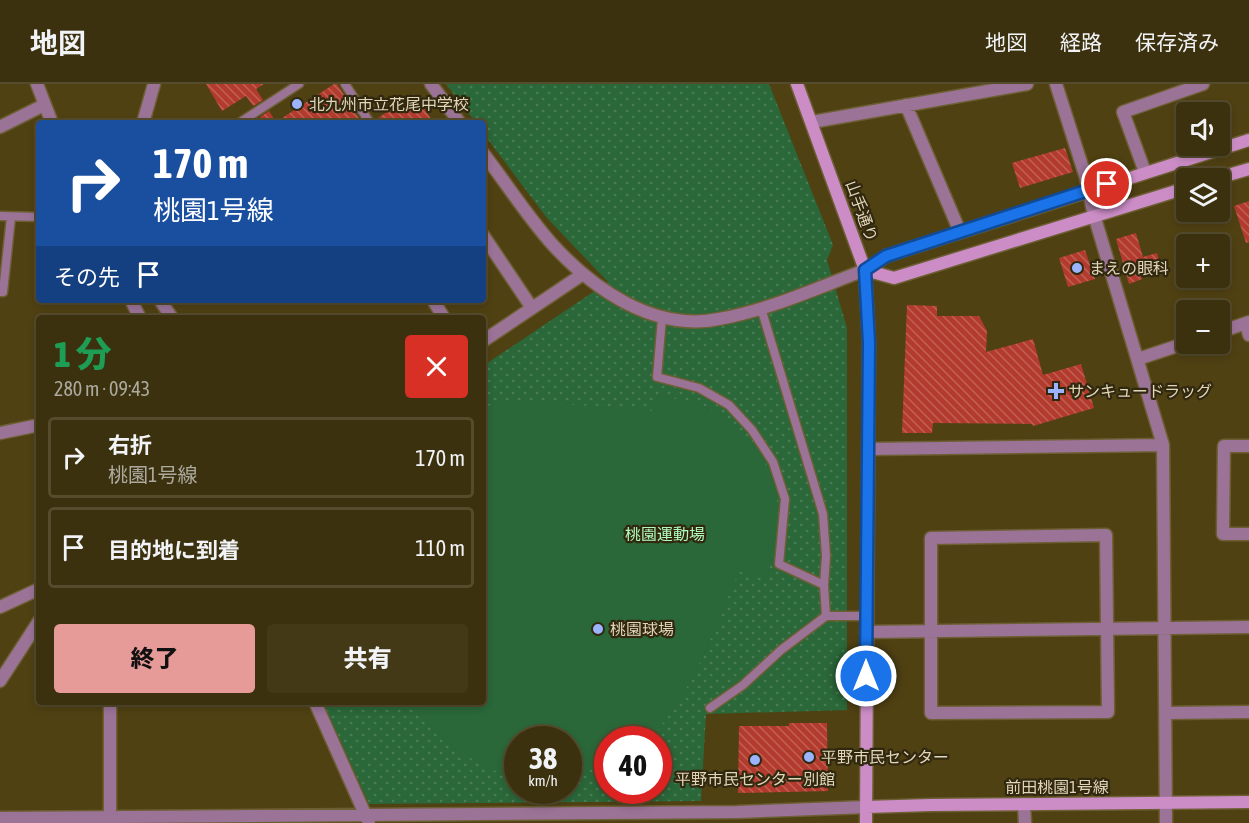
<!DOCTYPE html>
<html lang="ja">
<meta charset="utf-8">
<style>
:root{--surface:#3c310e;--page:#433917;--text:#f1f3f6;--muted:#aca99e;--line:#554c2e;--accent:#e69b98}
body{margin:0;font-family:"Asap Condensed","Noto Sans JP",sans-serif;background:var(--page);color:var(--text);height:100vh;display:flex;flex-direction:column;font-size:22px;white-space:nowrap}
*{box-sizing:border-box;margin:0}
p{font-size:20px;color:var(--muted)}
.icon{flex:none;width:33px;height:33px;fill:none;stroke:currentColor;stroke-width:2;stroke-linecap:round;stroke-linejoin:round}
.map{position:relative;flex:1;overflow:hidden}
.details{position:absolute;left:36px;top:231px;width:450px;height:390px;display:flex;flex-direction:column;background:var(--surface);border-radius:6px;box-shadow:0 3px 9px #0003,0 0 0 2px var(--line)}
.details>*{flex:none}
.top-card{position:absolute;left:36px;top:36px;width:450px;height:183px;border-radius:6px;box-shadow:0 3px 9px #0003,0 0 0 2px var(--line);background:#1a4fa0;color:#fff;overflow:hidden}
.buttons{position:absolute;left:1176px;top:18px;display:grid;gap:12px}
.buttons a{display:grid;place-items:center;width:54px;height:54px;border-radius:6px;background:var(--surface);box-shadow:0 3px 9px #0003,0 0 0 2px var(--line);font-size:30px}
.speed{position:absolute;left:504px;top:642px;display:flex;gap:12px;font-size:30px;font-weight:700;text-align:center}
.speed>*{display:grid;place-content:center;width:78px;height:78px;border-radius:50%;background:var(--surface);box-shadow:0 3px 9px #0003,0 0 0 2px var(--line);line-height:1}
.speed small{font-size:15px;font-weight:400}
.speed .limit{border:9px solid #d22;background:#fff;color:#111}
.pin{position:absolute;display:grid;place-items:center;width:51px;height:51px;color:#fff;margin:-26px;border:3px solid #fff;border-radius:50%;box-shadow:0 2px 6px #0007}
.me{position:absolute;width:66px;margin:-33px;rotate:0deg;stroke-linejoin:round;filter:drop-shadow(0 0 4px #0008)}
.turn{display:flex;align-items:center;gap:21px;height:126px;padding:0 18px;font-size:27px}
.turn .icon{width:78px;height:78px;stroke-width:2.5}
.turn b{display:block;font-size:42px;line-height:51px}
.then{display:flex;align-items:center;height:57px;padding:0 18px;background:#0003;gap:12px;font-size:22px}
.round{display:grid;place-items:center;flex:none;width:63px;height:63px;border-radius:6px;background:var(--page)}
.overview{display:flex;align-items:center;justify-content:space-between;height:102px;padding:0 18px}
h1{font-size:36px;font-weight:800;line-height:45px;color:#1e9e55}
.primary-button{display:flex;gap:12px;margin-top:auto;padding:12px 18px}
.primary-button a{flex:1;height:69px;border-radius:6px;background:var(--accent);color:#111;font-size:24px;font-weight:800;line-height:69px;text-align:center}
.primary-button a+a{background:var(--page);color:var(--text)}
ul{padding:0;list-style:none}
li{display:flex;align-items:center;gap:18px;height:81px;margin:0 12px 9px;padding:0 6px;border:3px solid var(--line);border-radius:6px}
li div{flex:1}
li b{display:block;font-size:22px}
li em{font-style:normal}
header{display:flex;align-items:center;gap:36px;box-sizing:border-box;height:84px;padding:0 30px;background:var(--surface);border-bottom:2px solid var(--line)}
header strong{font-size:28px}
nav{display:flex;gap:33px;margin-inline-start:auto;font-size:21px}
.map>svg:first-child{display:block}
</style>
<header>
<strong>地図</strong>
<nav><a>地図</a><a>経路</a><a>保存済み</a></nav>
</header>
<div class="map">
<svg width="1249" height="739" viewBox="0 0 1249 739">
<defs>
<pattern id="park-dots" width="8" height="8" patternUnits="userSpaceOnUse" patternTransform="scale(1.5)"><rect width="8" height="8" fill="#2a6739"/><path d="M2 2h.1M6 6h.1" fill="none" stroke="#497c54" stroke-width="1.8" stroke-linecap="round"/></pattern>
<pattern id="building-back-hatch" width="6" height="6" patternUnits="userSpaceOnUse" patternTransform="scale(1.5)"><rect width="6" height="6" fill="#b33b2e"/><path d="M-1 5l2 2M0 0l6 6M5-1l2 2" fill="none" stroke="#c06054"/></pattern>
</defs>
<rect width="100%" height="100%" fill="#504113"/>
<!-- park -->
<path fill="url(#park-dots)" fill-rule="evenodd" d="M446,0H769L833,161L827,176L847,244V626L706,630L701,717L369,720L323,618H483V282L608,198L547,134L483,49V39H476ZM518,656H568V706H518ZM608,656H658V706H608Z"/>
<!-- pitch -->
<path fill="#2a6739" d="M658,312C704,319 732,329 758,369C767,382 776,399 777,416C780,443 773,467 767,493L739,487C714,545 693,610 649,655L608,656L607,680L569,691L568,656H518L517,693C496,692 451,664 436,648C428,638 421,628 413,618H483V325L490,321L511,316L655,327Z"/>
<!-- building -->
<path fill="url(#building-back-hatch)" d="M206,0H264L256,5L263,16L253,22L246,12L222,27Z
M334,0H337L362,39H264L260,33L269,27L276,38Z
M414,10L434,39H376L375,36Z
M1065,64L1073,88L1020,104L1012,79Z
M1249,117V158L1246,159L1234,122Z
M1136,149L1143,173L1157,169L1161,184L1140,190L1142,195L1129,200L1116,155Z
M1085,166L1095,195L1068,203L1059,174Z
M907,221L937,222V232H979L987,247L986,268L1033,255L1043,291L1081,280L1094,324L1033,342L1032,340L933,339L932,349H902Z
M789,639H827L828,707L738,709L739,642H789Z"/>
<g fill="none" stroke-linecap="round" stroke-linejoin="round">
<defs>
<path id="lane" d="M345,0L370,39
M239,39L299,0
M0,132L39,133
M0,208H3L11,133
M662,234L657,293L699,304L729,321L752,346L773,378L785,415L779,480L824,501
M826,532H866
M710,624L743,601L781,566L826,532L824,501L826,472L823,430L761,224"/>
<path id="street" d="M37,0L52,39
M431,0L460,39
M1056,0L1085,91L1094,131L1163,361L1166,739
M906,21L960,148
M812,38L1027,0
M143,39L154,0
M0,43L44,21
M483,69C506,99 527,132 552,160C593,205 654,248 719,235C769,226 817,204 865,186
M1145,88L1123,28L1203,0
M483,151L532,224
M131,216L140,234
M160,216L172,234
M433,216L444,234
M1246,239L1249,251
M1220,248L1249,238
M483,257L583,190
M1138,275L1186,259
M0,349L39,341
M1249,362H1224L1223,450H1249
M869,365L1163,361
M1106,451L1108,628L931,629V454Z
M0,523L39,505
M866,548L1249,543
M0,597L39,537
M315,618L369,739
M1166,629L1249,628
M1024,720L1025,739
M0,734L737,728L866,723
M110,739V618"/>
<path id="secondary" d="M797,0L865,186L869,259L866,739
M1218,94L1249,85
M865,186L886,172L1249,56
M865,186L894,194L1186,104
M866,723L930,721L1249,718"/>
</defs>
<!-- lane casing -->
<use href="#lane" stroke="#6d5f34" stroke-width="11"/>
<!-- street casing -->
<use href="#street" stroke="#6d5f34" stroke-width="15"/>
<!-- secondary casing -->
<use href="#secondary" stroke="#6d5f34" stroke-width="15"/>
<!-- lane -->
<use href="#lane" stroke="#9b7397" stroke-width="8"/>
<!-- street -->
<use href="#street" stroke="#9b7397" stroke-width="12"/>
<!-- secondary -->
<use href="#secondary" stroke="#cc8dc7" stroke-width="12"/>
</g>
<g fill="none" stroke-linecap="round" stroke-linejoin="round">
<defs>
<path id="route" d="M866,592L869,259L865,186L886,172L1107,100"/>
</defs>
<!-- route casing -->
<use href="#route" stroke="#114b97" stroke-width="15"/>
<!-- route -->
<use href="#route" stroke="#1a73e8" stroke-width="10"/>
</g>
<!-- markers -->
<g fill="#9cb4fd" stroke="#312810" stroke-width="2">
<circle cx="297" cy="20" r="6"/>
<circle cx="1077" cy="184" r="6"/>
<path d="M1053 298h6v6h6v6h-6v6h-6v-6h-6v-6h6z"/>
<circle cx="598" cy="545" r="6"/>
<circle cx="809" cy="673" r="6"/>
<circle cx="755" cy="676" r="6"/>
</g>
<g text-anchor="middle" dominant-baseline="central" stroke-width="4.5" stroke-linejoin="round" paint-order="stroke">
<!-- poi labels -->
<g font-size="16" fill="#e2d6b9" stroke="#312810" text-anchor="start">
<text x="309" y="20">北九州市立花尾中学校</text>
<text x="1089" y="184">まえの眼科</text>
<text x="1068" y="307">サンキュードラッグ</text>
<text x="610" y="545">桃園球場</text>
<text x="821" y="673">平野市民センター</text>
<text x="755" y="695" text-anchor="middle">平野市民センター別館</text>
</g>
<!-- street labels -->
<g font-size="16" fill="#e2d6b9" stroke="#312810">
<text transform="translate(862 127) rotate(70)">山手通り</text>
<text x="1057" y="703">前田桃園1号線</text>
</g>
<!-- park labels -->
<g font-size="16" fill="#aefabc" stroke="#312810">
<text x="665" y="450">桃園運動場</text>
</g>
</g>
</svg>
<div class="buttons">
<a><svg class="icon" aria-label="sound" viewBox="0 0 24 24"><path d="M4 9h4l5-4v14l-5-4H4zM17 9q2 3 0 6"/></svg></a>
<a><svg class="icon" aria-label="layers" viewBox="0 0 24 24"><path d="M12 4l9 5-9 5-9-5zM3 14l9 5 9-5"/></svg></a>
<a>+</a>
<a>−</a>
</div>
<div class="speed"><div>38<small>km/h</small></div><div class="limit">40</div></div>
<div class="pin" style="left:1107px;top:100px;background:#d93025"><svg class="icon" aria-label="arrive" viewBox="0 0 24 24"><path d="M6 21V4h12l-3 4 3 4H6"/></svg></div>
<svg class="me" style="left:866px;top:592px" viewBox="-20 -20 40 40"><circle r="17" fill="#1a73e8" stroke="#fff" stroke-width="3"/><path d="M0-11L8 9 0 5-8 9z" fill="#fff"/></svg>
<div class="top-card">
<div class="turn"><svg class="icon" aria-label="right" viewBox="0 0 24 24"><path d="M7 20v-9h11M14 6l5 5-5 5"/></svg><div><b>170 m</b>桃園1号線</div></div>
<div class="then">その先<svg class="icon" aria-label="arrive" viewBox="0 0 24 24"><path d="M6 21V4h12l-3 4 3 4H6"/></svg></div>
</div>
<section class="details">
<div class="overview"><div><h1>1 分</h1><p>280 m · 09:43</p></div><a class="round" style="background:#d93025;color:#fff"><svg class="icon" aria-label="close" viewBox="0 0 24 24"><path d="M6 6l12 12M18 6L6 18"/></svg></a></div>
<ul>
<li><svg class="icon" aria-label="right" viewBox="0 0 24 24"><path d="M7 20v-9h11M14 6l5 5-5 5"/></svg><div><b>右折</b><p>桃園1号線</p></div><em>170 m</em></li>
<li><svg class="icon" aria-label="arrive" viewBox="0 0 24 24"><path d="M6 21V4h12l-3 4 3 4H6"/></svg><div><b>目的地に到着</b></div><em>110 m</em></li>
</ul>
<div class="primary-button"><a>終了</a><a>共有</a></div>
</section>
</div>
